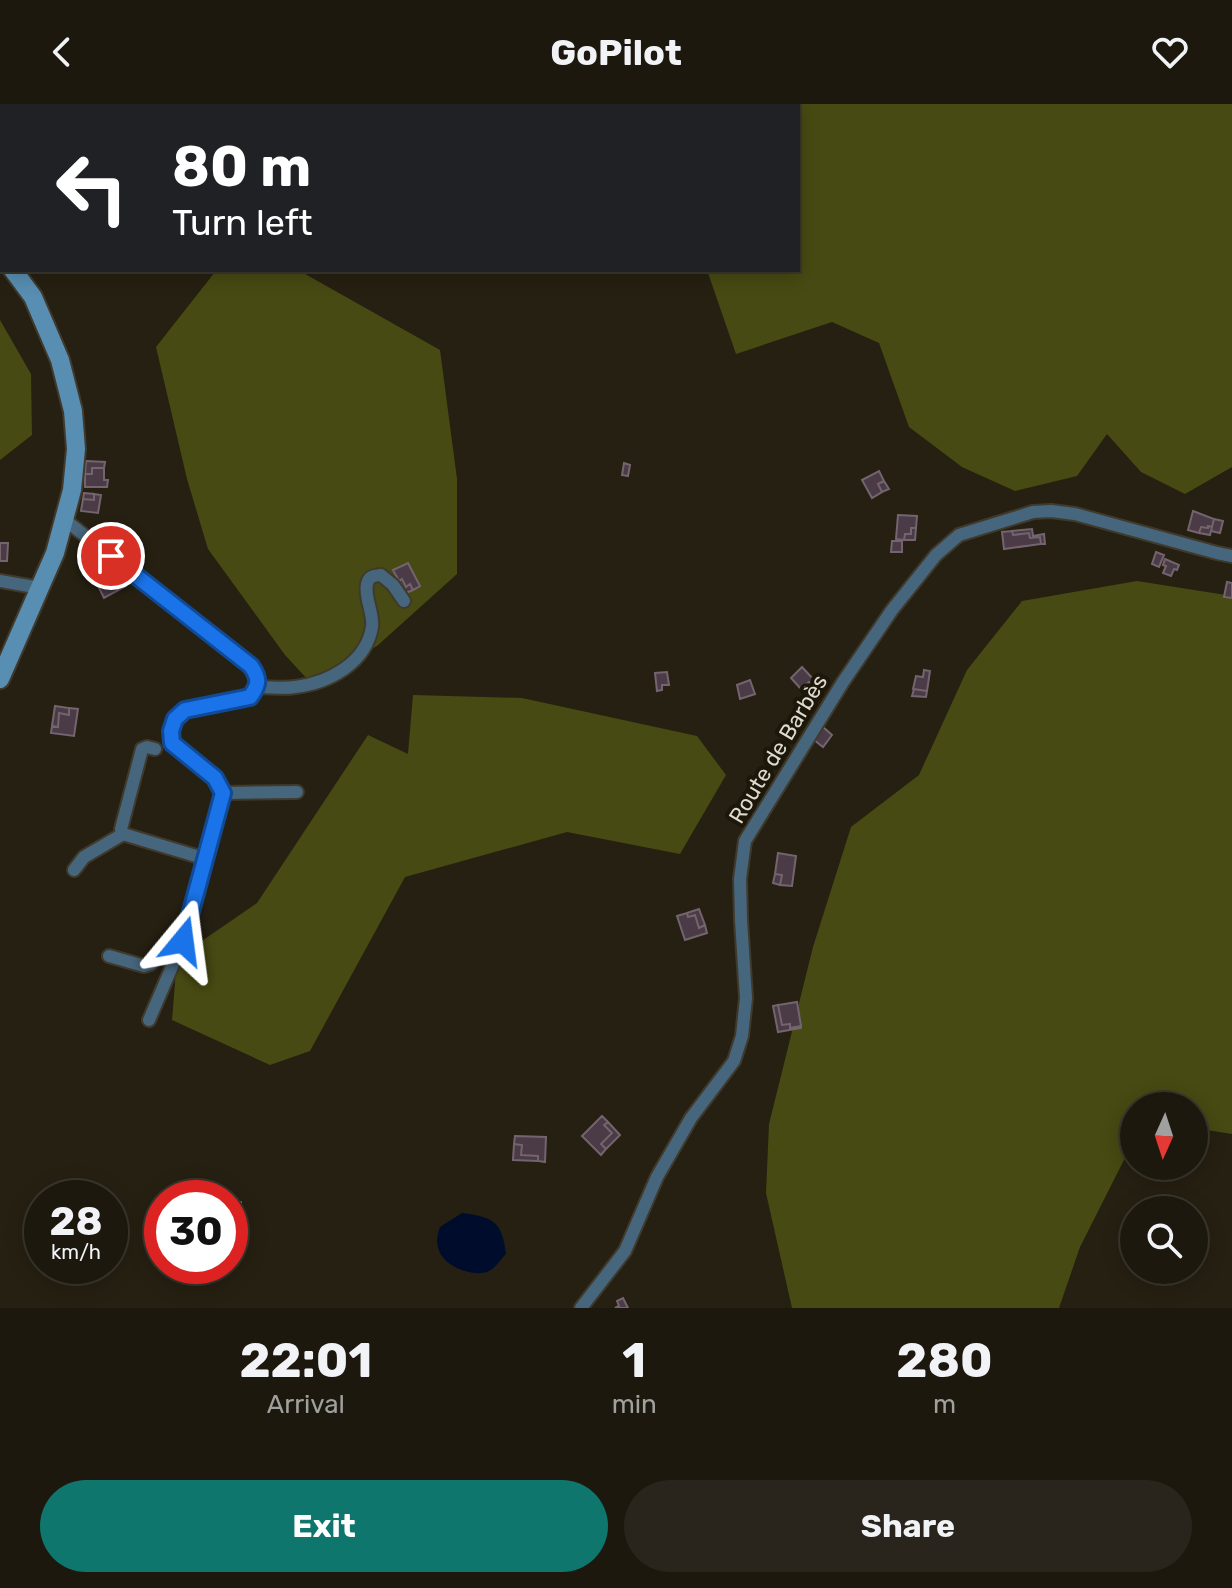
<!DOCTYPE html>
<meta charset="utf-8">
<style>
:root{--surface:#1c180e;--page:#29251c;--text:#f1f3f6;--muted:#a0a09e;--line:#3a372e;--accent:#0f766e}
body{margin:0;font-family:Rubik,sans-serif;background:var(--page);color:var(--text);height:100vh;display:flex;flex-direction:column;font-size:30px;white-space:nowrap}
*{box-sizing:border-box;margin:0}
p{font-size:26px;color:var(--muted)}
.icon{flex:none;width:44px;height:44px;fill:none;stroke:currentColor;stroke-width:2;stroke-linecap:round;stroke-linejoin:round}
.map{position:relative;height:1204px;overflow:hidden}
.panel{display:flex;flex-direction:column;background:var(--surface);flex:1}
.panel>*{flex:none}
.banner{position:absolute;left:0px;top:0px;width:800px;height:168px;box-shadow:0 4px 20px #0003,0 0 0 2px var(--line);background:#202124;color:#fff;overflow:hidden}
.needle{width:52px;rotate:183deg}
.tools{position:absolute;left:1120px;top:988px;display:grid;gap:16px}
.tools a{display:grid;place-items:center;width:88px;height:88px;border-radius:50%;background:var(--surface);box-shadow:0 4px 20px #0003,0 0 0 2px var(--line);font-size:40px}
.speed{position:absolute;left:24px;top:1076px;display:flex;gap:16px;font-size:40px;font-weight:700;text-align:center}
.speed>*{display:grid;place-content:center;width:104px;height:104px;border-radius:50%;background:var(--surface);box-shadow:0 4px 20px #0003,0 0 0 2px var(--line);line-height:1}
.speed small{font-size:20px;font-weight:400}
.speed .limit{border:12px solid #d22;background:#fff;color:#111}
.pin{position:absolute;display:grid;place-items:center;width:68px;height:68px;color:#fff;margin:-34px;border:4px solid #fff;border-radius:50%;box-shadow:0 2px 8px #0007}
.me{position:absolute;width:88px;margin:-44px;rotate:16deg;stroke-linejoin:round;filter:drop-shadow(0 0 6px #0008)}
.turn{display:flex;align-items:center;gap:28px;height:168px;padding:0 40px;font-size:36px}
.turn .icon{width:104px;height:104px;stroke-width:2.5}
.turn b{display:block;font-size:56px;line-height:68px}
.eta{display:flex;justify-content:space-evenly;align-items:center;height:136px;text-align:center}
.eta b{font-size:48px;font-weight:700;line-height:56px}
.primary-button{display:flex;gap:16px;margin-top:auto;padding:16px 40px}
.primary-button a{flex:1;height:92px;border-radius:48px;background:var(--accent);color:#fff;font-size:32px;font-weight:700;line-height:92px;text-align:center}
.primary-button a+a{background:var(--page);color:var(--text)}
header{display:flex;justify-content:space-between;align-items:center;height:104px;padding:0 40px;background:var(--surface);font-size:36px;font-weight:700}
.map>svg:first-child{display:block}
</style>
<header><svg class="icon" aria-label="back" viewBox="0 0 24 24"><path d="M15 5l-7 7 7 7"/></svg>GoPilot<svg class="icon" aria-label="heart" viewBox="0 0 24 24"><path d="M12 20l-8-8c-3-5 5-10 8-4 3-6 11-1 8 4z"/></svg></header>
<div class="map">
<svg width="1232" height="1204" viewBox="0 0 1232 1204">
<rect width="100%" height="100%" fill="#262012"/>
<!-- green -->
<path fill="#474a12" d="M0,0H371L368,2H2V91L0,90Z
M692,0H1232V363L1185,390L1141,368L1107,330L1077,372L1015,387L962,363L909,323L879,239L832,218L736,250L707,166H798V2H694Z
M298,166L440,246L457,375V470L377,542L310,578L285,551L208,445L187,375L156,243L215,168Z
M0,216L31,270L32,331L0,356Z
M1137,477L1232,492V1030L1194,1024V1002H1134V1045L1129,1046L1080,1143L1059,1204H792L766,1089L769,1020L813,843L851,723L919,671L967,566L1022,497Z
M413,591L522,594L697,632L726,671L680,750L567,728L405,773L310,947L270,961L172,916L177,854L257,799L368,631L408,650Z"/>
<!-- water -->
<path fill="#000c2c" d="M462,1109C493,1113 502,1117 506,1150C500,1156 495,1165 487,1168C470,1173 441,1161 438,1143C436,1137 438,1129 440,1123Z"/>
<!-- building -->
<path fill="#4a3b46" stroke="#73646e" stroke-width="2" d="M86,357L105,358L104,364H92V370H85Z
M624,359L630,361L628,372L622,371Z
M92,364H104V376H108L107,383H85V370H92Z
M879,367L884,377L878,380L882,388L872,394L862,376Z
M884,377L889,385L882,388L878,380Z
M84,389L94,390V396L83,395Z
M94,390L101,391L98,409L81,407L83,395L94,396Z
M1193,407L1214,415L1212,423L1208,422V424L1201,423L1199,429L1188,426Z
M898,411L917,412L916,424H911V430H905L904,436L896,435Z
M1214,415L1223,417L1220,429L1211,427Z
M1208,422L1212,423L1210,431L1199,429L1201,423L1208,424Z
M911,424H916L915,436H904L905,430H911Z
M1032,425L1033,432L1044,430L1045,440H1041L1040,433L1030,434L1029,429L1013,431L1012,427Z
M1012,427L1013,431L1029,429L1030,434L1040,433L1041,440L1004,445L1002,428Z
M892,437H902V448H891Z
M0,439H8L7,457H0Z
M1156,448L1164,451L1159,463L1152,460Z
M1165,455L1179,461L1177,466L1174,465L1171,472L1163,469L1166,462L1163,461Z
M408,459L420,482L413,486L410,480L406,483L402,475L399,477L393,466Z
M117,464L124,477L120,480L116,473L98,482L94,475Z
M116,473L120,480L124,477L126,482L104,494L98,482Z
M402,475L406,483L410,480L413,486L406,489L399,477Z
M1227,478L1232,479V494L1224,493Z
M802,563L815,577L811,581L809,578L801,585L791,574Z
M924,566L930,567L927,587L913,585L916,572L923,573Z
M667,568L669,581H662V586L657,587L655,569Z
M750,576L755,590L740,595L737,581Z
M914,585L927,587L926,593L912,592Z
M55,602L69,604V611L59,609L58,623L52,622Z
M69,604L78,605L74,632L51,629L52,622L58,623L59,609L69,611Z
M823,623L832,631L823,643L813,635Z
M778,749L796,752L792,782L780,781L782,771L775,770Z
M775,770L782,771L780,781L773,779Z
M699,805L705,821L699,824L695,811L688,813L687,809Z
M687,809L688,813L695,811L699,824L705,821L707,829L685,836L677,812Z
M797,898L801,922L790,924V920L782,921L778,901Z
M778,901L782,921L790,920V924L801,922V924L778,928L773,902Z
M602,1012L608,1018L604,1021L612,1029L601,1040L606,1045L601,1051L582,1032Z
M608,1018L620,1031L606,1045L601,1040L612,1029L604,1021Z
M515,1032L546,1033L545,1058L538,1057V1052L521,1051L522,1041L514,1040Z
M514,1040L522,1041L521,1051L538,1052V1057L513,1056Z
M230,1098H241V1120H234V1115L230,1116Z
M623,1194L628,1204H615L619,1202L617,1197Z"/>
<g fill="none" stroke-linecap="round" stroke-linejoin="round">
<defs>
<path id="minor" d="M65,416L251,562C259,575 259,581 250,593C233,597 186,600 177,614C171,621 171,630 172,639L215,674L223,689L183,837L149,916
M0,477L40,484
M258,583C270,583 283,585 295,583C329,579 366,559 372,523C374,509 364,494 367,480C369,472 373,472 381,471L393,481L404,497
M155,645L147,643L142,645L121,725L123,730L206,755
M223,689L297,688
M74,766L84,753L123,730
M109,852L144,862L151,860L165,843L183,837
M581,1204L625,1147L657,1073L691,1014L734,957L742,932L746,894L741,816L740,775L745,737L843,578L892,506L936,451L959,431L1033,408L1051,407L1075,410L1217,449L1232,452"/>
<path id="secondary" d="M0,148L2,151
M0,575L55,449L72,386L76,345L73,307L60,256L33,193L13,166"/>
</defs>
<!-- minor casing -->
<use href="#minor" stroke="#403a2d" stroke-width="16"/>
<!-- secondary casing -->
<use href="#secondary" stroke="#403a2d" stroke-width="22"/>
<!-- minor -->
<use href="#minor" stroke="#46667d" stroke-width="12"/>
<!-- secondary -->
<use href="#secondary" stroke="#588eb2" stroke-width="18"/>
</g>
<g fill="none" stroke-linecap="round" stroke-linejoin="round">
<defs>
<path id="route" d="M111,452L251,562C260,575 259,581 250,593L185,606L175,615L171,627L172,639L215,674L223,689L183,837"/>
</defs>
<!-- route casing -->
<use href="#route" stroke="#114b97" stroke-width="20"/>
<!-- route -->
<use href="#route" stroke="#1a73e8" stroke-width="14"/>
</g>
<g text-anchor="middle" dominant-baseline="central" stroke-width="8" stroke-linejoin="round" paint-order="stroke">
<!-- street labels -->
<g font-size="22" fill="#dddad1" stroke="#1c1709">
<text transform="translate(778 645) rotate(-59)">Route de Barbès</text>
</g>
</g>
</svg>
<div class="tools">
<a><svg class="needle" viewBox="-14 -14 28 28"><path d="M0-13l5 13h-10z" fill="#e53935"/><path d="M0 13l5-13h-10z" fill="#a0a09e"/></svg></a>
<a><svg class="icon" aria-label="search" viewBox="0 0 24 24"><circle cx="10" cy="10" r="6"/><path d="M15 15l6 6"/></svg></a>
</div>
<div class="speed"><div>28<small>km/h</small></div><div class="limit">30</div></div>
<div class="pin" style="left:111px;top:452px;background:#d93025"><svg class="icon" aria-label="arrive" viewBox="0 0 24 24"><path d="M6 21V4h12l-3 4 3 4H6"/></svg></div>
<svg class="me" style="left:183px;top:837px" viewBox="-20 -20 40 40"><path d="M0-17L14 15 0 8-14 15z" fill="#1a73e8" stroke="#fff" stroke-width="4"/></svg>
<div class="banner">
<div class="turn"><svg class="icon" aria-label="left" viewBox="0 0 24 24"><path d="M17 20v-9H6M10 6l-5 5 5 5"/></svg><div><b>80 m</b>Turn left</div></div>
</div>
</div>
<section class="panel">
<div class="eta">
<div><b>22:01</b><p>Arrival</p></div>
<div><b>1</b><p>min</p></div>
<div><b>280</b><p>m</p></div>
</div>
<div class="primary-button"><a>Exit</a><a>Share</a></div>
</section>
